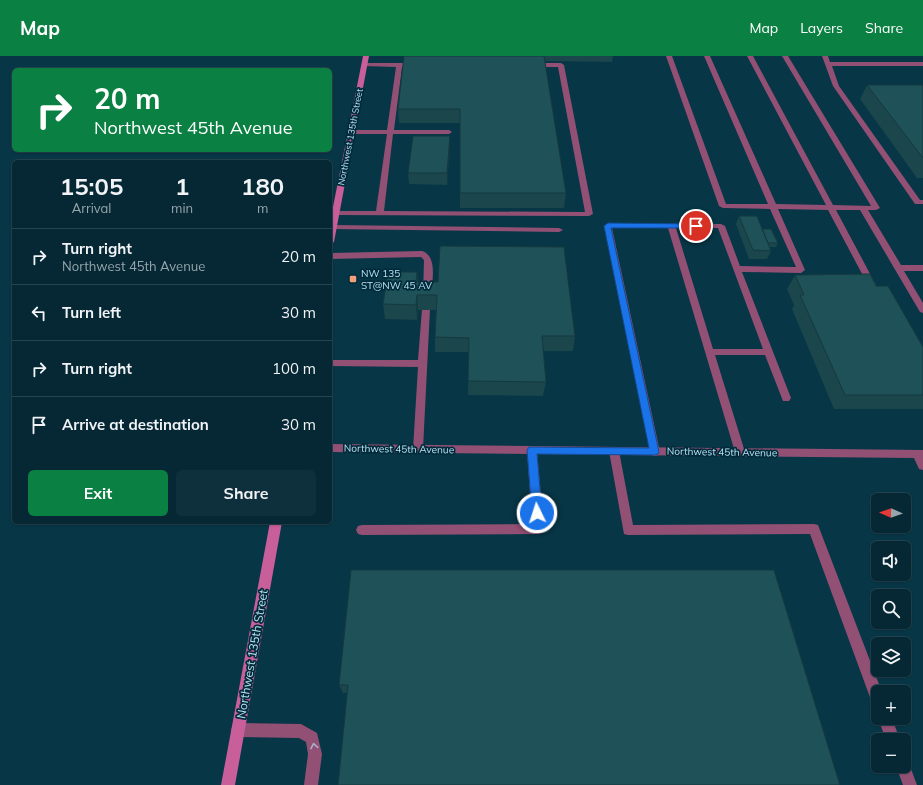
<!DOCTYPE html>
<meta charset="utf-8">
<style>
:root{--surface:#052834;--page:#0e303c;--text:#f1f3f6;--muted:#97a6ac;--line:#26444f;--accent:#0b8043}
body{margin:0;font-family:Mulish,sans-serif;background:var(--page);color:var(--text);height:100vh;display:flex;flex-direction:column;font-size:15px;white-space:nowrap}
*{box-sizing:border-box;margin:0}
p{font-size:13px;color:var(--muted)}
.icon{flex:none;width:22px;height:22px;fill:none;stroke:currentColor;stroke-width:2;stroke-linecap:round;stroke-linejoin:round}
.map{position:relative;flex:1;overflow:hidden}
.sheet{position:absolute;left:12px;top:104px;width:320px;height:364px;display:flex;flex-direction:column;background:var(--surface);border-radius:6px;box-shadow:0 1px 3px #0004,0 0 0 1px var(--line)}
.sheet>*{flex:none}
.hud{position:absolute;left:12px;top:12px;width:320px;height:84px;border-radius:6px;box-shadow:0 1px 3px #0004,0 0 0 1px var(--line);background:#0b8043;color:#fff;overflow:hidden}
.needle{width:26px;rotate:272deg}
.fabs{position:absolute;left:871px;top:437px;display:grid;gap:8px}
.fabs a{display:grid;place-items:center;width:40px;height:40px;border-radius:6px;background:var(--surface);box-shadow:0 1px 3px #0004,0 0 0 1px var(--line);font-size:20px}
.pin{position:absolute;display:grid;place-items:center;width:34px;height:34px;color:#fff;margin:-17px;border:2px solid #fff;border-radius:50%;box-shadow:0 1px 4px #0007}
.me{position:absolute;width:44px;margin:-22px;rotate:356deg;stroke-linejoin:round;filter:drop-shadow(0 0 3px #0008)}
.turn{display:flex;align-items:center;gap:14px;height:84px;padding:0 16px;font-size:18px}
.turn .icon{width:52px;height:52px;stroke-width:2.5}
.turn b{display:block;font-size:28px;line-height:34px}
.eta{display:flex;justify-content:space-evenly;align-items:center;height:68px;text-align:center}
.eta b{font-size:24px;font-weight:700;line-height:28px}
.cta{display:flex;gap:8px;margin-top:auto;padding:8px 16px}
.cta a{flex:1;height:46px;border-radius:6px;background:var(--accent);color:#fff;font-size:16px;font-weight:700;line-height:46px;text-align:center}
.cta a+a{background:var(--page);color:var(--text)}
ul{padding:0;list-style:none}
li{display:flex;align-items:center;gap:12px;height:56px;padding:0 16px;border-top:1px solid var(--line)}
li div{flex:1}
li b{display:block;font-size:15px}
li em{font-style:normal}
header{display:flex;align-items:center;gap:24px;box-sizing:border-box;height:56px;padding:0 20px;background:var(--accent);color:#fff}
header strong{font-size:19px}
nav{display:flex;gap:22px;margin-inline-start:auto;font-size:14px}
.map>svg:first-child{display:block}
</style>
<header>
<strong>Map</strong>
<nav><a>Map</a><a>Layers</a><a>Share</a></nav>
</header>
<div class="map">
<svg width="923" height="729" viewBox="0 0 923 729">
<rect width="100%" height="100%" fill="#073646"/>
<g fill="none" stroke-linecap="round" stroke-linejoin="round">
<!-- service -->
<path fill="#925074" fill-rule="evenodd" d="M666,0H672L726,148H768L704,0H710L776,148L826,149L747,0H753L833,149L871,150L782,0H788L880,152L876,154H868L901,209H923V215H904L923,247V257L920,256L860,154H836L876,229L872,232L868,229L828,154L778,153L805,214L801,217L742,216L791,342L789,345H783L765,299H715L745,396L744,399L740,400L736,399L735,396L668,172H612L660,396L659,399L655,400L651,399L604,170L608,168H721L725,170L740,210L796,211L770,153L723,152L719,150ZM676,172H718L763,293H713Z
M822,0H828L830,6H923V10H832L839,30L920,144H923V148H915L833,30Z
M365,7H415L418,9L415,11H402L394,74H449L452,76L449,78H393L384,155L585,156L558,11H533L530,9L533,7H561L564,9L593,158L589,160L333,159L332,157L336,155H376L387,78H351L348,76L351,74H387L396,11L363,10V8Z
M333,169L559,172L563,174L559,176L330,173V169Z
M422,195C438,200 432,226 431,239L427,242L423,239L424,204L421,201L330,203V197Z
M426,250L430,253L423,393L422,396L418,397L414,396L413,393L418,311L330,310V304H418L422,253Z
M532,390L536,391L537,394L544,473L542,477L538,478L362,479L358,478L356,474L358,470L362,469L532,468L527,394L528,391Z
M614,391L618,392L619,395L633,469L814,468L818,469L882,636H878V651L873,649L871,644L810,478L628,479L624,478L609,395L610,392Z
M878,662H892L900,684H886Z
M238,667L301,668L317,677L322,698L318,729H304L308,698L306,686L299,682L238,681L233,679L231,674L233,669Z
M904,703L908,705L917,729H903L896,710H904Z"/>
<!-- minor -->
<path fill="#925074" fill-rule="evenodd" d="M330,388L923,394V414L919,413L914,402L330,396Z"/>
<!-- secondary -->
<path fill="#c85e9a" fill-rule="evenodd" d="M363,0H369L334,186L330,189V166Z
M270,466H282L235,729H221Z"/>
</g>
<!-- wall -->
<path fill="#1a464c" d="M404,0H613L612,6L545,5L566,137L564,152H460V67H399L398,53Z
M867,29H923V122H917L860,43Z
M450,92L447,129L409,128L408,117Z
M739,160L762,173L778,187L776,191H770L771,195L767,203H749L736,168Z
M417,216L418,226L575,280L573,295H543L546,326L543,340L468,339L469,296H435V281L436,254H418L417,264L385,263L383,248Z
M795,219L876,230L923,291V353H834L792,253L794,249L787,233Z
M774,514L347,637H343L339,629Z"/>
<!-- shaded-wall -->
<path fill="#15393e" d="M450,80V92L447,129V117Z
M417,239L418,254L417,264L416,249Z"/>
<!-- building -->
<path fill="#1e5158" stroke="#15393e" d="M404,0H544L566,137H460V53H398Z
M867,29H923V102Z
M413,80H450L447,117H408Z
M739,160H757L771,195L753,194Z
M762,173H771L778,187H768Z
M440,190L564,191L575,280H542L546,326L468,325L469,282L435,281L437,239H417L416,249L383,248L388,216H417L416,226H438Z
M870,218L876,230H888L923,291V339H845L800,239H804L795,219Z
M351,514H774L840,729H338L348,629H339Z"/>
<!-- one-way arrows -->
<defs><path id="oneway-chevron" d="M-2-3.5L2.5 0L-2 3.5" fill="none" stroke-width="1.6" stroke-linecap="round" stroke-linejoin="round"/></defs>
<use stroke="#acaec5" href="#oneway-chevron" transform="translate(314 690) rotate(-101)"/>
<!-- route -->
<path fill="#1a73e8" stroke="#114b97" d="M608,167L696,168L699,170L696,172H611L659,396L658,398L655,399L537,398L542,457L540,460L537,462L533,460L532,457L527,394L529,391L649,392L604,170Z"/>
<!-- markers -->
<rect fill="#f1a27b" stroke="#002b3b" stroke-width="1.5" x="349" y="219" width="8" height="8" rx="2"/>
<g text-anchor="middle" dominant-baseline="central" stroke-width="3.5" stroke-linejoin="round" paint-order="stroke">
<!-- far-street labels -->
<g font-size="9" fill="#bae0f1" stroke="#002b3b">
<text transform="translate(350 81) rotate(-79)">Northwest 135th Street</text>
</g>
<!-- poi labels -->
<g font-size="10" fill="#bae0f1" stroke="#002b3b" text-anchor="start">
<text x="361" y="217">NW 135<tspan x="361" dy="12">ST@NW 45 AV</tspan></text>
</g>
<!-- street labels -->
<g font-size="10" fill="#bae0f1" stroke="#002b3b">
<text transform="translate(399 393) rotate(1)">Northwest 45th Avenue</text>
<text transform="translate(722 396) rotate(1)">Northwest 45th Avenue</text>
</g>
<!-- near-street labels -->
<g font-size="12" fill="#bae0f1" stroke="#002b3b">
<text transform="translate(252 598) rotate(-80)">Northwest 135th Street</text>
</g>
</g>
</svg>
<div class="fabs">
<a><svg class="needle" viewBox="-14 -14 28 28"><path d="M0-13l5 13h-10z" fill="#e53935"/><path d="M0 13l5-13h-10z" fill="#97a6ac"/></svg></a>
<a><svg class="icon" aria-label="sound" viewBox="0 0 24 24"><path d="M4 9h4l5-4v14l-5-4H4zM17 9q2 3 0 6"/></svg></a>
<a><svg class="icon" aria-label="search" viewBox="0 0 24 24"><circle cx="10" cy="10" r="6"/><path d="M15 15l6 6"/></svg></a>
<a><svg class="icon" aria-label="layers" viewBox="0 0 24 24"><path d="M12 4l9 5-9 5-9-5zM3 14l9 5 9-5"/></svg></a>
<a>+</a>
<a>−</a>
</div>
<div class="pin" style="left:696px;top:170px;background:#d93025"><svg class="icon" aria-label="arrive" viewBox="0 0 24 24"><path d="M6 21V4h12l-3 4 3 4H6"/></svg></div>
<svg class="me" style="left:537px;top:457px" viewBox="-20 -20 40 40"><circle r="17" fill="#1a73e8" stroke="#fff" stroke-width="3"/><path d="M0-11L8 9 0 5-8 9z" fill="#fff"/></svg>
<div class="hud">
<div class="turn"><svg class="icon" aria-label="right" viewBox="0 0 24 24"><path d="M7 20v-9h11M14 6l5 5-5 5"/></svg><div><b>20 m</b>Northwest 45th Avenue</div></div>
</div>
<section class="sheet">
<div class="eta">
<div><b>15:05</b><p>Arrival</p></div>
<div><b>1</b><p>min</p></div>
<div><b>180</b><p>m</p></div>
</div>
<ul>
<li><svg class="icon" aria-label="right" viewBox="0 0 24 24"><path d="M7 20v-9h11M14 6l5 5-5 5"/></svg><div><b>Turn right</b><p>Northwest 45th Avenue</p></div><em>20 m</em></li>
<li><svg class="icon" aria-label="left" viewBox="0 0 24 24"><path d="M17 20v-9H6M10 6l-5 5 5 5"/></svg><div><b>Turn left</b></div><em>30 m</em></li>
<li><svg class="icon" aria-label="right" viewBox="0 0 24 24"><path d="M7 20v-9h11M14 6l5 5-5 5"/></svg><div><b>Turn right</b></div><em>100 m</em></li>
<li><svg class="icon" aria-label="arrive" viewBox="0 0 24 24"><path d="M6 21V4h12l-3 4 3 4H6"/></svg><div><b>Arrive at destination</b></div><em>30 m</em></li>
</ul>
<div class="cta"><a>Exit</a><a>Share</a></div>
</section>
</div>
